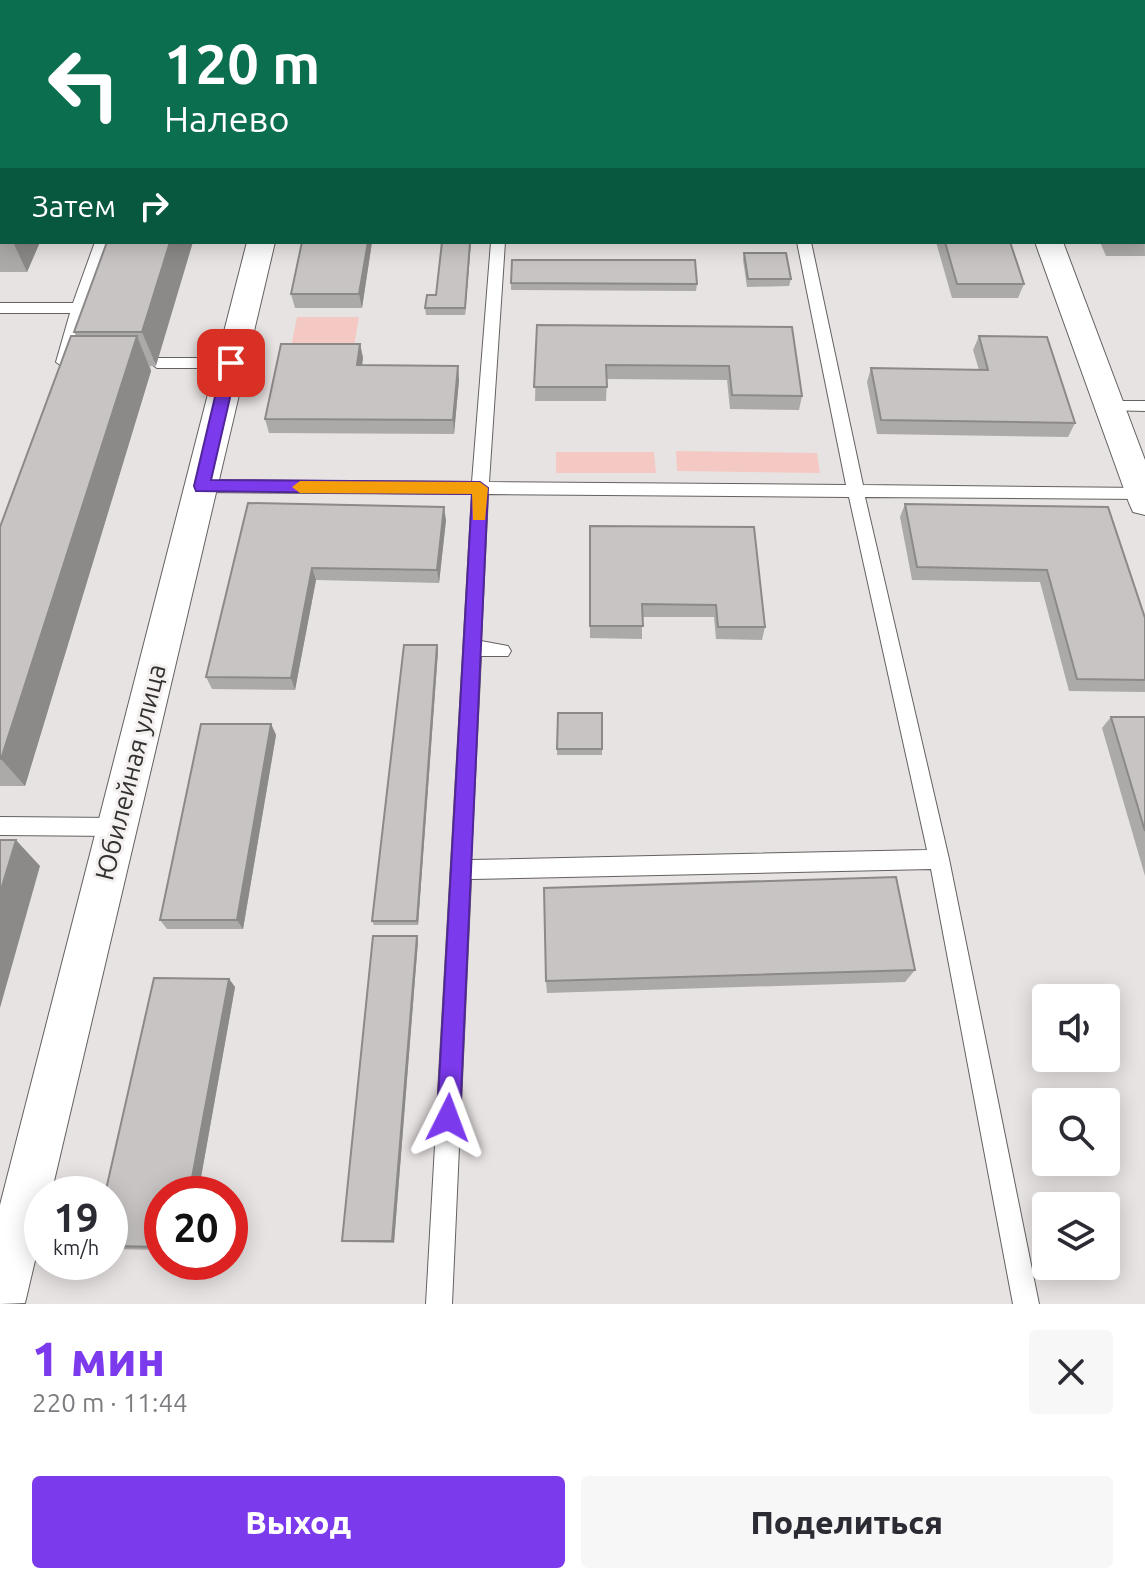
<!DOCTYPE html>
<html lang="ru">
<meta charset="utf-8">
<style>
:root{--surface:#fff;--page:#f7f7f7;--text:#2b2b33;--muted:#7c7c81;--accent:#7c3aed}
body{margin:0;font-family:Ubuntu,sans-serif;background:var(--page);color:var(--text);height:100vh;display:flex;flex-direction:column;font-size:30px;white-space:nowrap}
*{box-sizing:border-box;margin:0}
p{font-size:26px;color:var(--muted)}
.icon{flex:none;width:44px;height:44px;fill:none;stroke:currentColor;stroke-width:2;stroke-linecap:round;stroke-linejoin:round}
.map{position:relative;height:1304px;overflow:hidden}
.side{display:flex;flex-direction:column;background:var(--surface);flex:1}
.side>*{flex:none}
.guide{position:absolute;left:0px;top:0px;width:1146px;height:244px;box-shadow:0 4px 20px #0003;background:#0b6e4f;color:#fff;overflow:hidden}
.fabs{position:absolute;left:1032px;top:984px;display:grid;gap:16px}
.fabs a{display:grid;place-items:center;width:88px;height:88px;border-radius:8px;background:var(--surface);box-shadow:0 4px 20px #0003;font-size:40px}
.speed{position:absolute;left:24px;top:1176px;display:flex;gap:16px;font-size:40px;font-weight:700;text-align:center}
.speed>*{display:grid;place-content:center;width:104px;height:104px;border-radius:50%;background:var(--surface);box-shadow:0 4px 20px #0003;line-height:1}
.speed small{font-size:20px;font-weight:400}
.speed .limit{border:12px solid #d22;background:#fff;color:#111}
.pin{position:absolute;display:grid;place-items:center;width:68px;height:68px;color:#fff;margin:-34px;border-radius:16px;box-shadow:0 4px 12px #0006}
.me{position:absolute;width:88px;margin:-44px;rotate:3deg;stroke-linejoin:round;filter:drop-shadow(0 0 6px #0008)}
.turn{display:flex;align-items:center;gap:28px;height:168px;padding:0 32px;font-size:36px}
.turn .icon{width:104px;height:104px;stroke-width:2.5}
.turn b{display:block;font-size:56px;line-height:68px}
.then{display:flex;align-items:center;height:76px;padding:0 32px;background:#0003;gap:16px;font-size:30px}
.round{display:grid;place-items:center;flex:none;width:84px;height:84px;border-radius:8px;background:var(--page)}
.overview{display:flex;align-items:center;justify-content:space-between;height:136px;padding:0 32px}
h1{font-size:48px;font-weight:800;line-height:60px;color:var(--accent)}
.primary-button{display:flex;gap:16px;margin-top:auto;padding:16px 32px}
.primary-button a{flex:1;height:92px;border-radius:8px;background:var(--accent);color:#fff;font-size:32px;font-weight:800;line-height:92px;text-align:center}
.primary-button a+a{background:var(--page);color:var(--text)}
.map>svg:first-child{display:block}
</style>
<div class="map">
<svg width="1145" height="1304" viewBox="0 0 1145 1304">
<rect width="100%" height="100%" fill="#e7e3e2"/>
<!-- green -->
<path fill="#f5c9c3" d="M297,317H359L353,353L290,352Z
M676,451L817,453L820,473L677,471Z
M556,452H654L656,473H556Z"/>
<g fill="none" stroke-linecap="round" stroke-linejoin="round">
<defs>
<path id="lane" d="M1144,111H1145V119H1144Z
M0,155H2V163H0Z
M95,242H109L85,308L70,362L63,367L56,362L70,313H0V303H73Z
M491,242H505L489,482L846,485L797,242H811L863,485L1145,488V498L1141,499L865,497L949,859L1039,1304H1013L931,869L471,879L452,1304H426L472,494L202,492L194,486L202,480L472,482ZM488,494L849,497L927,850L471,860L481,656H508L511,651L508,646L481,641Z
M157,358H231L238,363L231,368H157L150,363Z
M1110,401H1145V411L1105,410V402Z
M0,817L116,818L123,821L126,827L123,833L116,836L0,835Z"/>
<path id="street" d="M298,0H320V2H298Z
M944,0H966L967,2H945Z
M247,242H275L51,1194H42V1231L25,1303L0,1304V1205Z
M1035,242H1063L1145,460V515L1133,512L1129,503Z"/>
<path id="primary" d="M1144,24H1145V40H1144Z
M0,27H2V43H0Z"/>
</defs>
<!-- lane casing -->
<use href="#lane" stroke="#646160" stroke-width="2"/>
<!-- street casing -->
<use href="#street" stroke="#646160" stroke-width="2"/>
<!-- primary casing -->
<use href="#primary" stroke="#646160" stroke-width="2"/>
<!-- lane -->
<use href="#lane" fill="#fff" fill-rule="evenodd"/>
<!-- street -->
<use href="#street" fill="#fff" fill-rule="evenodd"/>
<!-- primary -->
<use href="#primary" fill="#fff" fill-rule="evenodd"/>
</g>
<!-- wall -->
<path fill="#aca9a9" d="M1144,55H1145V110H1144Z
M0,62H2V125H0Z
M1144,167L1145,256H1106L1100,242H1144Z
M0,194H2V242H40L27,272H0Z
M107,242L156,366H150L151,371L25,786H0V527L76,336L74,332Z
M372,242L362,308H295L291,294Z
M471,242L465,315H426L425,308L436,295Z
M936,242H1010L1024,284L1018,298H952Z
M744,253L791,279L789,286L747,287L743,260Z
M511,283L697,284L696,291L511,290Z
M537,325L792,327L802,396L799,410L730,409L727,380L607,379L606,401H535Z
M979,336L1075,423L1068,437L877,434L867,382L871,368L979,370L973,350Z
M360,344L363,358L362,365L458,366L459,380L454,434L269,433L265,419Z
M248,503L446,520L439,583L316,580L295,690L212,689L206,677Z
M905,504L1108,507L1145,618V692L1069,691L1040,582L912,580L900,517Z
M590,526L765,627L762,640L716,639L714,617H642V639L590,638Z
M437,645L438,651L418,925H374L372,921Z
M558,713H602V755H557Z
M1111,717H1145V876L1102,728Z
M271,724L276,735L243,929H167L160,920Z
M418,941L394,1243L344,1242L342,1241Z
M915,970L905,982L547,993L546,981Z
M229,979L235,987L198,1194H162V1250L110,1249V1194Z"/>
<!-- shaded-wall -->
<path fill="#8c8989" d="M13,242H40L27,272Z
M170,242H193L156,366L142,332Z
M368,242H372L362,308L359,294Z
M470,242H471L465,315V308Z
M137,336L151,371L25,786L1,759Z
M360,344L363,358L360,379L357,365Z
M458,366L459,380L454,434L453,420Z
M444,507L446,520L439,583L437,570Z
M312,568L316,580L295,690L291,678Z
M437,645L438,651L418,925L417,921Z
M271,724L276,735L243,929L237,920Z
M16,840L40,866L0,1008V893Z
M417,936L418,941L394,1243L392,1241Z
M229,979L235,987L198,1194H189Z"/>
<!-- building -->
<path fill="#c8c4c4" stroke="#8c8989" stroke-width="2" d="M1144,55H1145V83H1144Z
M0,62H2V90H0Z
M1144,167L1145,169V229H1144Z
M0,194H2V229H0Z
M107,242H170L142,332H74Z
M302,242H368L359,294H291Z
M442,242H470L465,308H425L427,295H436Z
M945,242H1010L1024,284H957Z
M744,253H786L791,279H748Z
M512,260H695L697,284L511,283Z
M537,325L792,327L802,396L732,395L729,366L606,365L607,387H534Z
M71,336H137L1,759H0V527Z
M979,336L1047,337L1075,423L881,420L871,368L988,370Z
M281,344H360L357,365L458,366L453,420L265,419Z
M248,503L444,507L437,570L312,568L291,678L206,677Z
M905,504L1108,507L1145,618V680L1077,679L1047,570L917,567Z
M590,526L754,527L765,627H718L716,605L642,604L643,626H590Z
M404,645H437L417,921H372Z
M558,713H602V749H557Z
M1111,717H1145V831Z
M201,724H271L237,920H160Z
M0,840H16L0,893Z
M896,877L915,970L546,981L544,888Z
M373,936H417L392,1241H342Z
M154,978L229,979L189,1194H162V1247L110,1246V1194H105Z"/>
<!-- route -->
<path fill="#7c3aed" stroke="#51269a" stroke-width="2" d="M231,358L238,363L211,480L480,482L488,488L460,1118L457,1126L448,1130L440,1126L437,1118L472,494L196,491L194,486L223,363Z"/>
<!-- slow -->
<path fill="#f59e0b" d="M300,481L480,482L488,488L485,520H473L472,494L300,493L292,487Z"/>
<g text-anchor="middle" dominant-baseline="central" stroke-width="6" stroke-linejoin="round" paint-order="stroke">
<!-- street labels -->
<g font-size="26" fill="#333131" stroke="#f4f0ef">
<text transform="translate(130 772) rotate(-76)">Юбилейная улица</text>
</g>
</g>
</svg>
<div class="fabs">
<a><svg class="icon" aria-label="sound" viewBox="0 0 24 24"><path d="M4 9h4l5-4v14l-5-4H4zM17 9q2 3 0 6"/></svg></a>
<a><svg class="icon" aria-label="search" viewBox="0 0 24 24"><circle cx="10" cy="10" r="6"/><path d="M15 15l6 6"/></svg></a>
<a><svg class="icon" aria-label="layers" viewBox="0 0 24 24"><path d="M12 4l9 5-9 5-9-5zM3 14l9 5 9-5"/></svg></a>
</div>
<div class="speed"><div>19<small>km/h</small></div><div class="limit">20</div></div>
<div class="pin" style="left:231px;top:363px;background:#d93025"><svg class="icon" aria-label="arrive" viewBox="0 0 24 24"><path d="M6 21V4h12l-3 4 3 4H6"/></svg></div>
<svg class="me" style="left:448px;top:1118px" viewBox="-20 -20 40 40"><path d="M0-17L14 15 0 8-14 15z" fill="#7c3aed" stroke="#fff" stroke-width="4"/></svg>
<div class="guide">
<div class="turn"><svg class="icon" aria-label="left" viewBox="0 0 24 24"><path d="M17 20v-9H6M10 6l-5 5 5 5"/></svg><div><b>120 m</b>Налево</div></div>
<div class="then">Затем<svg class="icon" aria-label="right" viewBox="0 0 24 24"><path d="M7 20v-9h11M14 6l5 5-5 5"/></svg></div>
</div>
</div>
<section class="side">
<div class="overview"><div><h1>1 мин</h1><p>220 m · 11:44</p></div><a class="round"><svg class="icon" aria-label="close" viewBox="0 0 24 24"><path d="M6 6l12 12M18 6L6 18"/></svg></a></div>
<div class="primary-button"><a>Выход</a><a>Поделиться</a></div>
</section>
